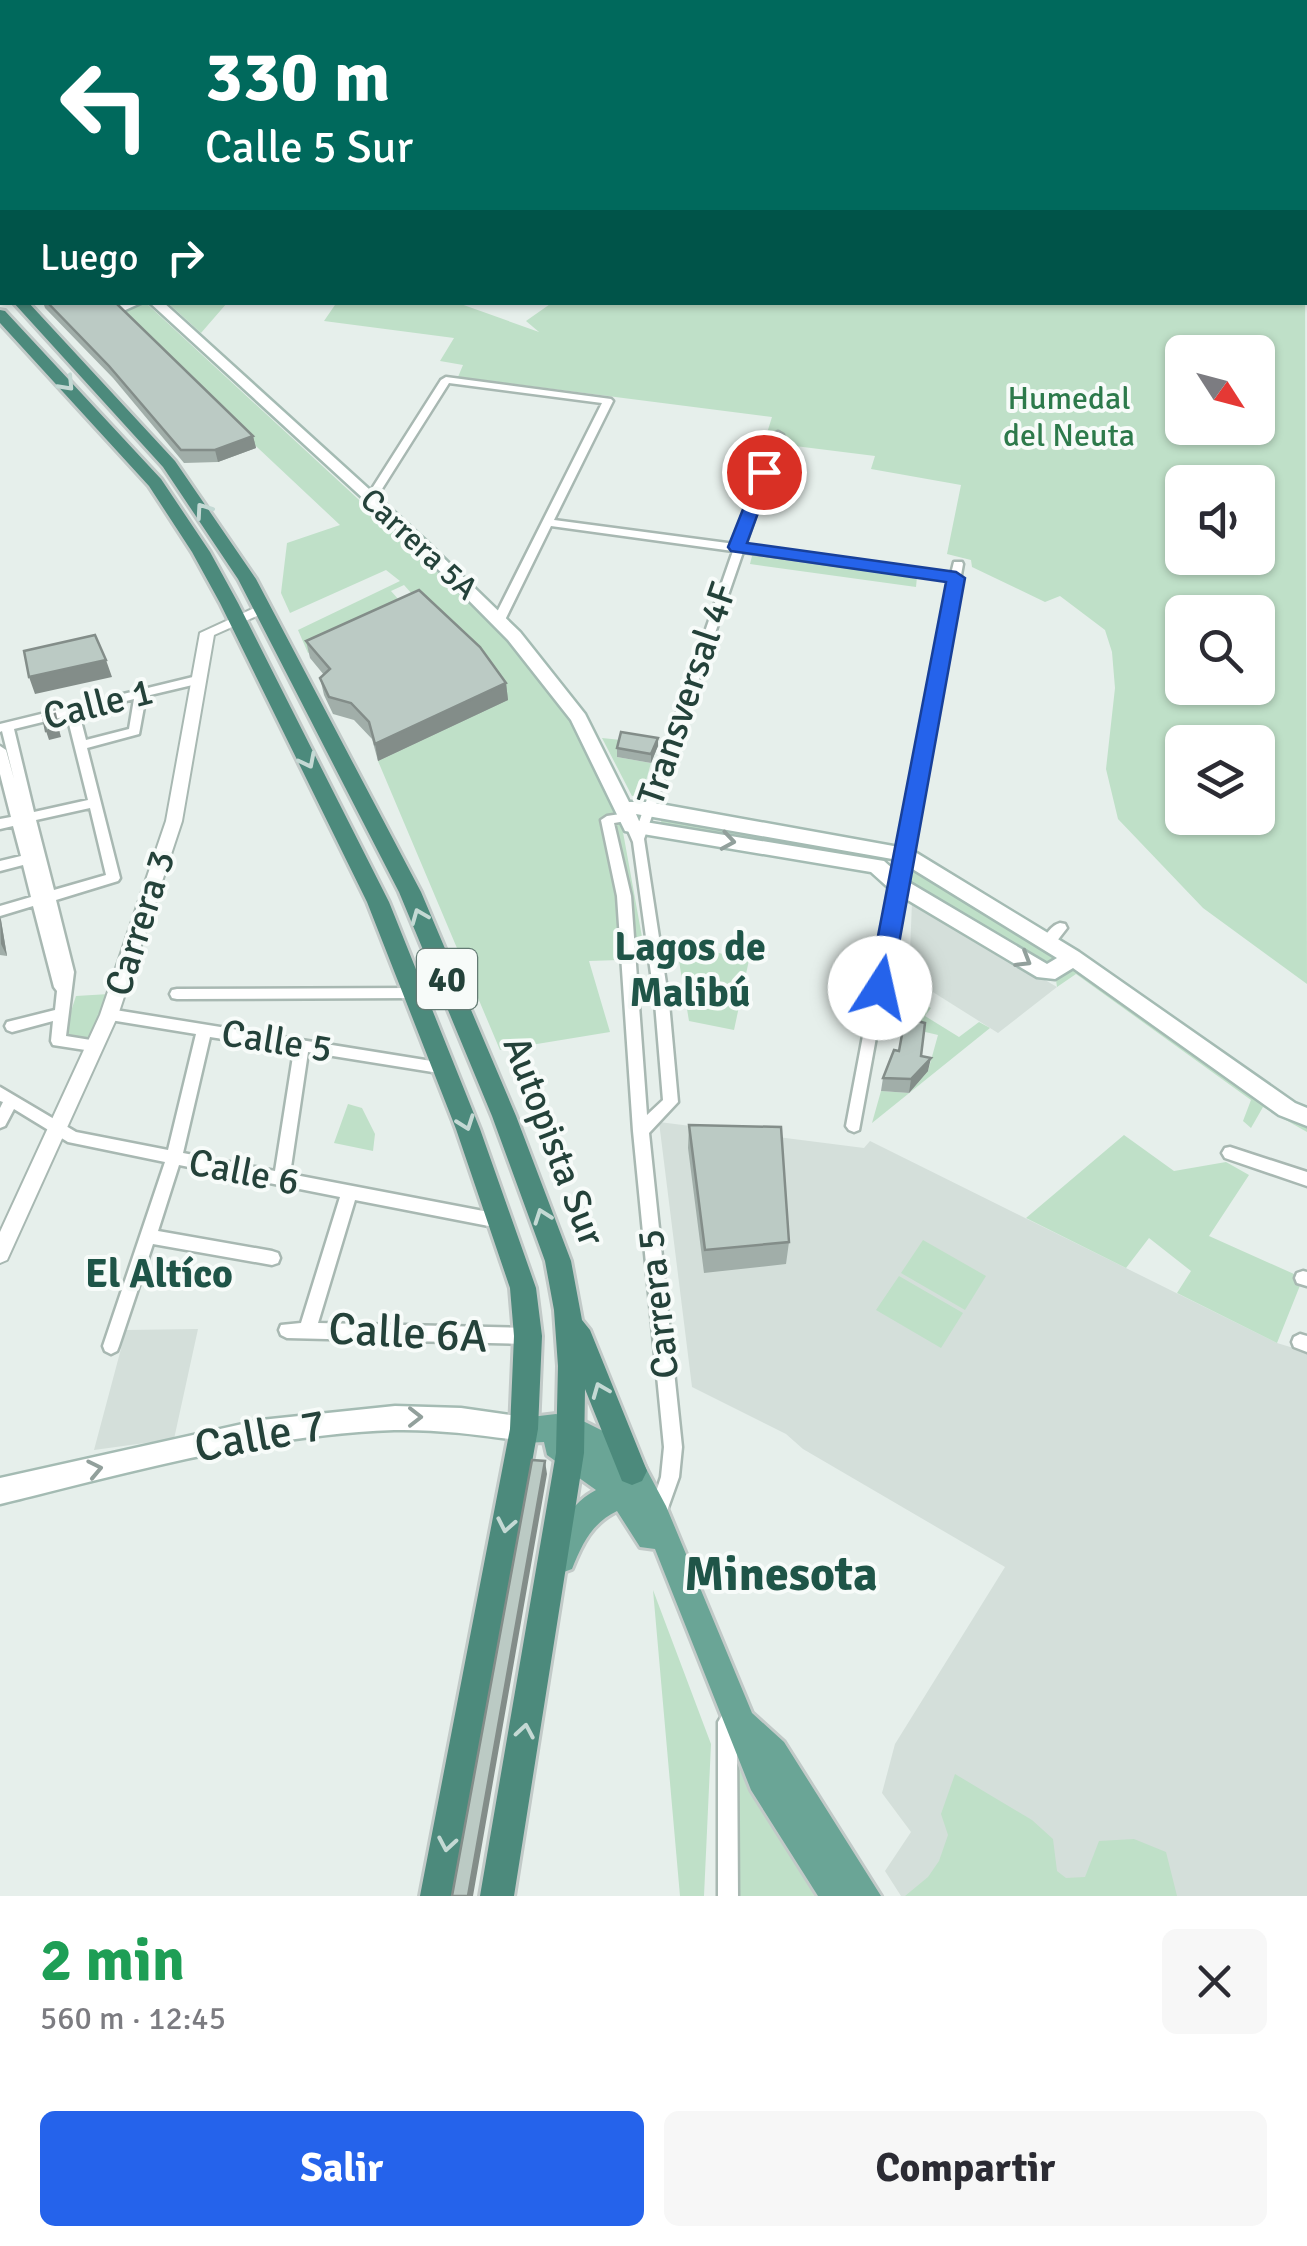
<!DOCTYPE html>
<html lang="es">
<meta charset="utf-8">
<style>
:root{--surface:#fff;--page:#f7f7f7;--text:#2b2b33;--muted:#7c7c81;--accent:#2563eb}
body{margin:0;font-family:Signika,sans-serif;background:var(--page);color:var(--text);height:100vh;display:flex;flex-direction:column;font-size:38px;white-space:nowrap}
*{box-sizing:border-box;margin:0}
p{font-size:32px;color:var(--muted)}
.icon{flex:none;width:55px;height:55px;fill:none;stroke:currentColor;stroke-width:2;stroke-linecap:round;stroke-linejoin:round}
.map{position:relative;height:1896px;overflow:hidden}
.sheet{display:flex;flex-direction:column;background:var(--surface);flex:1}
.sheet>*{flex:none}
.top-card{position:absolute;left:0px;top:0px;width:1308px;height:305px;box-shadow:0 2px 8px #0004;background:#00695c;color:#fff;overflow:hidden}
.needle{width:65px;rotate:126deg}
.tools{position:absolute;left:1165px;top:335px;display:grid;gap:20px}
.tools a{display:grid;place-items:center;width:110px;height:110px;border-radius:15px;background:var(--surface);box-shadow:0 2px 8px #0004;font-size:50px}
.pin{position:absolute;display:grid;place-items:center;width:85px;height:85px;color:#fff;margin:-42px;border:5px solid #fff;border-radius:50%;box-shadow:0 2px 10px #0007}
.me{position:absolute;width:110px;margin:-55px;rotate:10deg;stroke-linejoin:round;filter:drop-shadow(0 0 8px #0008)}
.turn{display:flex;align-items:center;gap:35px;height:210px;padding:0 40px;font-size:45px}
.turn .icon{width:130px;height:130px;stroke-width:2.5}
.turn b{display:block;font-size:70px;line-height:85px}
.then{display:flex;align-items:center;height:95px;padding:0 40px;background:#0003;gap:20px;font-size:38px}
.round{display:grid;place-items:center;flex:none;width:105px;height:105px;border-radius:15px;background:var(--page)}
.head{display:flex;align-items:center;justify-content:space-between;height:170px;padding:0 40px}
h1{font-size:60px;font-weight:700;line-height:75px;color:#1e9e55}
.action{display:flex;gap:20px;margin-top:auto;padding:20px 40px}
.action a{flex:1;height:115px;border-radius:15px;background:var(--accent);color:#fff;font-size:40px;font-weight:700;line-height:115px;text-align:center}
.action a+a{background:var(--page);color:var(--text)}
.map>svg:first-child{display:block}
</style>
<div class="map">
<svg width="1307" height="1896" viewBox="0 0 1307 1896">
<rect width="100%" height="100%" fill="#e6efeb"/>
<!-- built -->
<path fill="#d4dfda" d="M912,902L1057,987L998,1033L909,977Z
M659,1122L864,1148L870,1141L1277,1343L1307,1352V1896H901L885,1871L911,1832L882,1793L895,1744L1005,1567L803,1449L786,1434L692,1387Z
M198,1329L174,1439L94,1450L126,1330Z"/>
<!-- green -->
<path fill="#bfe0c8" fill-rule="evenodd" d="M1305,276L1307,984L1203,908L1118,819L1106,769L1115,688L1112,652L1105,630L1060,596L1045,602L972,567L971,560L947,554L961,485L871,469L875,456L787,445L788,437L767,433L772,417L458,377L463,365L440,361L454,338L324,321L337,302L458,303L539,332L526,321L553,302H1305ZM1182,352H1258V428H1182ZM1182,482H1258V558H1182ZM1182,612H1258V688H1182ZM1182,742H1258V818H1182Z
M146,303L489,620L558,700L619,810L644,948L619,960L589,961L610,1032L500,1050L378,761L507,700L404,585L391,591L406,608L308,653L298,630L400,581L386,570L290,613L281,593L287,543L340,525L113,312Z
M168,303H227L201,333Z
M752,556L917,577L916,587L750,564Z
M602,738L621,740L617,757L651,763L642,795L632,796Z
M663,817L886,855L883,862L660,824Z
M914,871L1055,953L1054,962H1041L905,881L907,874Z
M676,943L749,960L734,1030L689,1021Z
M1076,966L1307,1123V1132L1263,1107L1251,1128L1243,1121L1251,1100L1076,974L1057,987L1056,980Z
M109,994L89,1038L63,1036L76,996Z
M908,994L931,1008L925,1016L959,1037L979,1022L990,1028L872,1123L881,1091L909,1093L928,1071L938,1035L896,1025Z
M348,1104L362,1108L375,1134L373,1151L334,1143Z
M1124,1135L1174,1171L1226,1162L1249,1175L1209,1236L1303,1278L1277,1343L1177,1293L1191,1271L1149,1238L1126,1268L1026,1218Z
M923,1240L986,1276L965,1310L901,1273Z
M899,1276L963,1313L941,1348L876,1310Z
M653,1590L711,1744L704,1896H680Z
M736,1764L818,1896H739Z
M955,1774L1032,1820L1053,1839L1057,1871L1066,1878L1085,1877L1099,1841L1134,1839L1166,1852L1177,1896H905L928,1877L939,1861L948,1835L941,1814Z"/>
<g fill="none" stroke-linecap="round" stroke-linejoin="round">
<defs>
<path id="minor" d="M125,0H149L152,2H134Z
M780,0H787L785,2H778Z
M0,6L2,7V13L0,12Z
M0,49H2V53H0Z
M1305,101H1307V106H1305Z
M0,194H2V201H0Z
M1305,222H1307V226H1305Z
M1307,239V253L1305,254V240Z
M0,273L2,274V278L0,279Z
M446,377L611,399L613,401L554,520L735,544L773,435L778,432L783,435L745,546L951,574L954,562H962L963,564L859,1130L854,1132L849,1130L846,1126L949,580L743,552L644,839L669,1003L678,1102L649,1133L682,1447L679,1477L663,1522L657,1525L651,1522L648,1516L661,1477L664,1447L633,1131L617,896L601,820L607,816L627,813L633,817L632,820L614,823L631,896L647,1115L663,1100L655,1003L633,842L626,826L632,821L638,825L733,551L551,526L505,620L499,623L495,622L493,620L602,403L449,383L375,500H367L366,498L441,380Z
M197,676L201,677V683L146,696L139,734L87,748L120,878L118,881L56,900L74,972L66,1036L97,1041L99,1045L97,1049L92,1051L53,1045L51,1041L53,1021L12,1032L7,1030L5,1026L7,1022L55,1010L57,991L54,987L33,906L0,916V906L31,897L23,865L0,871V861L21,856L13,826L0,829V819L11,817L0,774V746L6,750L14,779L2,731L0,732V724ZM134,699L129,729L86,740L79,713ZM67,716L88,800L34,812L14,729ZM90,808L106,875L54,890L36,820Z
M1060,923L1065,924L1067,928L1053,946H1043L1041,942C1045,935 1052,925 1060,923Z
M415,988L420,989L422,993L420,997L415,998L177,999L172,998L170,994L172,990L177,989Z
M109,1009L450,1064L452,1068L450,1072L445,1074L308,1052L290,1174L499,1214L505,1216L507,1221L505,1226L499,1228L355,1200L318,1323L528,1328L534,1331L536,1336L534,1341L528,1344L287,1338L281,1335L279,1330L281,1325L301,1323L340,1197L179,1165L158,1231L272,1251L278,1253L280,1258L278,1263L272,1265L153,1244L119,1346L117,1351L111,1354L105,1351L103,1346L165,1162L68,1142L14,1109L5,1126L0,1128V1108L3,1102L0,1101V1087L76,1132L168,1150L196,1034L104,1019L102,1015L104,1011ZM210,1037L294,1050L275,1171L183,1153Z
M1230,1147L1307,1172V1186L1225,1158L1222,1153L1225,1148Z
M1303,1271L1307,1272V1286L1297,1283L1295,1278L1297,1273Z
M1300,1334L1307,1336V1352L1294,1347L1292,1342L1294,1337Z
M733,1706L740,1709L743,1716L738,1726L737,1741L738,1896H718V1722L726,1709Z"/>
<path id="tertiary" d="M0,19L2,20V24L0,25Z
M1307,21V29L1305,30V22Z
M1305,236H1307V243H1305Z
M263,604L268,605V611L214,635L182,821L118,1015L7,1260L0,1263V1232L100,1015L166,821L200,633Z"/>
<path id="secondary" d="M2,228V236L0,237V229Z
M112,302H143L123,311Z
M149,302H163L424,539L520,632L585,714L629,802H649L910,849L1079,952L1295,1103L1307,1108V1126L1279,1115L1073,968L1055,979L1037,977L891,890L871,872L625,831L571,720L508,640L414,545ZM636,814L898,860L1057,958L1047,964L905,880L884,861L639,821Z
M395,1406L461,1408L524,1417L533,1420L537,1429L533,1438L524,1441C481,1435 438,1429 394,1430C260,1435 129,1472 0,1504V1478L261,1420Z"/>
<path id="primary" d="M556,1414L585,1422L621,1440L642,1461L666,1506L752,1713L784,1742L881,1896H818L751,1790L655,1549L640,1547L617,1511C592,1523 582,1544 572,1569L561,1573L550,1569L546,1558C557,1530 568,1505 596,1490L547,1455L544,1442L524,1443L514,1439L510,1429L514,1419Z"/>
<path id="trunk" d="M0,279H2V289H0Z
M13,302H28L175,461L256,579L421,892L516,1116L571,1261L582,1320L590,1330L647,1471L642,1481L632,1485L622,1481L585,1389L584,1453L514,1896H480L556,1453L558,1366L554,1310L545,1261L492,1116L399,892L238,579L163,467Z
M0,310L5,311L161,479L210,552L238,603L389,902L480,1129L536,1288L542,1336L538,1429L454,1896H420L510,1429L514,1336L510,1288L456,1129L367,902L220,603L192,552L149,486L0,323Z"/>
</defs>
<!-- minor casing -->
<use href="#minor" stroke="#a8b8b2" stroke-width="5"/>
<!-- tertiary casing -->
<use href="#tertiary" stroke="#a8b8b2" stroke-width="4"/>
<!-- secondary casing -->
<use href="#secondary" stroke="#a4bbb3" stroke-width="5"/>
<!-- primary casing -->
<use href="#primary" stroke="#c2cac8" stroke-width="6"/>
<!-- trunk casing -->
<use href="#trunk" stroke="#c2cac8" stroke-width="6"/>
<!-- minor -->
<use href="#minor" fill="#fff" fill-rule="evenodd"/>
<!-- tertiary -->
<use href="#tertiary" fill="#fff" fill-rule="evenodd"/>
<!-- secondary -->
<use href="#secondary" fill="#fff" fill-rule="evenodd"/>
<!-- primary -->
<use href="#primary" fill="#6aa596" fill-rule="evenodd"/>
<!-- trunk -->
<use href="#trunk" fill="#4c8a7c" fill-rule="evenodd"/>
</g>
<!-- wall -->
<path fill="#a1aea9" d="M43,302H115L253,436L256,448L218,462L184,463L113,378L45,308Z
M306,641L506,683L508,700L378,761L372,739L354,720L333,714L324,695L320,678L324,675L310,658Z
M658,746L651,763L617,757V748Z
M0,917L1,920L7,956L0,955Z
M921,1056L928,1071L909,1093L881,1091L883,1078Z
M689,1125L789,1242L786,1264L704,1273L688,1148Z"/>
<!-- shaded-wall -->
<path fill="#838d89" d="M253,436L256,448L218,462L215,450Z
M106,660L112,677L35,694L29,677Z
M506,683L508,700L378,761L375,744Z
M55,714L61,737L49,740L46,731Z
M658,738V746L651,763V754Z
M0,917L1,920L7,956L1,944Z
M931,1058L928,1071L909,1093L911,1079Z
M545,1461L547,1474L473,1896H468Z"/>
<!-- building -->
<path fill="#bbcac4" stroke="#838d89" stroke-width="2.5" d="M47,302H115L253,436L215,450H181L109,366Z
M419,590L480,647L506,683L375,744L369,722L351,703L329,697L320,678L330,669L306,641Z
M95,635L106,660L29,677L24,651Z
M55,714L58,728L46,731L43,716Z
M621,732L658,738L651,754L617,748Z
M905,1018L925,1023L921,1056L931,1058L911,1079L883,1078L894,1050L899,1051Z
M689,1125L781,1127L789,1242L705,1250Z
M532,1460L545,1461L468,1896H452Z"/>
<!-- one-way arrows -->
<defs><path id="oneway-chevron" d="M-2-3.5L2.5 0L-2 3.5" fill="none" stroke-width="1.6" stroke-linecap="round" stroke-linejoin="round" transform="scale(2.5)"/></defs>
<g stroke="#c4d9d4">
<use href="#oneway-chevron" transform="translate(67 384) rotate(47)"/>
<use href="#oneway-chevron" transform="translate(203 510) rotate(-125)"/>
<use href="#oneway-chevron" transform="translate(308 761) rotate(63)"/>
<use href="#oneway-chevron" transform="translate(419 916) rotate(-112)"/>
<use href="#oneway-chevron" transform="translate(466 1123) rotate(70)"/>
<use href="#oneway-chevron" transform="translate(542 1216) rotate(-110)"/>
<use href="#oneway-chevron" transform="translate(600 1390) rotate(-112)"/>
<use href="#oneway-chevron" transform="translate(506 1525) rotate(101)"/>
<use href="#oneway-chevron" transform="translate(525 1731) rotate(-80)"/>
<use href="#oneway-chevron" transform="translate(447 1844) rotate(100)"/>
</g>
<g stroke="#92a09c">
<use href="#oneway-chevron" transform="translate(728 841) rotate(9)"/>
<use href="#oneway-chevron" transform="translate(1024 960) rotate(31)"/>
<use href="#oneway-chevron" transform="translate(415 1417)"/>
<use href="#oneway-chevron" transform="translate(95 1469) rotate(-12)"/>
</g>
<!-- route -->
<path fill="#2563eb" stroke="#184099" stroke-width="2.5" d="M759,469L773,472L747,543L956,572L965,578L891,988L880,997L868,988L946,582L731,551L728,547Z"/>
<g text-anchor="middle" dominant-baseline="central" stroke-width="8" stroke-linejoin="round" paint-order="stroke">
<!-- far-park labels -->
<g font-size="32" fill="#2d7a4b" stroke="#f7fbf9">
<text x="1069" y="398">Humedal<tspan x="1069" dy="37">del Neuta</tspan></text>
</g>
<!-- far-street labels -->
<g font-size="32" fill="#24423a" stroke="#f7fbf9">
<text transform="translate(419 544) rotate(43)">Carrera 5A</text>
</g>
<!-- shield labels -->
<rect fill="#f7fbf9" stroke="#637a73" stroke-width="2.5" x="417" y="949" width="60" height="60" rx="8"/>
<g font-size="35" font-weight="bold" fill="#24423a">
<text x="447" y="979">40</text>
</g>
<!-- street labels -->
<g font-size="38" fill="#24423a" stroke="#f7fbf9">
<text transform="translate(687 694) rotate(-71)">Transversal 4F</text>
<text transform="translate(98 704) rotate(-14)">Calle 1</text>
<text transform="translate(140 923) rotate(-72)">Carrera 3</text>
<text transform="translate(277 1041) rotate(9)">Calle 5</text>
<text transform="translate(554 1141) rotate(69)">Autopista Sur</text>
<text transform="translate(244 1172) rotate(11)">Calle 6</text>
<text transform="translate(658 1304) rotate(-96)">Carrera 5</text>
</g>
<!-- neighbourhood labels -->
<g font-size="40" font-weight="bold" fill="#1f5548" stroke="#f7fbf9">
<text x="690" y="947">Lagos de<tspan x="690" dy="46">Malibú</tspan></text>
<text x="159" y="1274">El Altíco</text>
</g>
<!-- near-street labels -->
<g font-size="45" fill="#24423a" stroke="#f7fbf9">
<text transform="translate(408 1333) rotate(3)">Calle 6A</text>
<text transform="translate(260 1436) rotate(-10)">Calle 7</text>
</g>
<!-- near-neighbourhood labels -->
<g font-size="48" font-weight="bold" fill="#1f5548" stroke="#f7fbf9">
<text x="781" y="1574">Minesota</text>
</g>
</g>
</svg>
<div class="tools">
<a><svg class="needle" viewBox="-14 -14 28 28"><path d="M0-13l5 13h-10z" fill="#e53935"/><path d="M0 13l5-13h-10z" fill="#7c7c81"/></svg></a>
<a><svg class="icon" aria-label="sound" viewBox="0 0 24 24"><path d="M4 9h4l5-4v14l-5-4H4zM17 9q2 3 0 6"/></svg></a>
<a><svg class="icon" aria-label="search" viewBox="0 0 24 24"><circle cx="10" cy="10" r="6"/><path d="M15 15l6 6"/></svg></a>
<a><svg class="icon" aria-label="layers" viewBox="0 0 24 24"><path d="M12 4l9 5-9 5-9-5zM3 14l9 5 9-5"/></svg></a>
</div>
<div class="pin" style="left:764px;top:472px;background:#d93025"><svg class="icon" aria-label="arrive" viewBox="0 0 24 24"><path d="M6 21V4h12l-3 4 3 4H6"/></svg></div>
<svg class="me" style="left:880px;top:988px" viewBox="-20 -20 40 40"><circle r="19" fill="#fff"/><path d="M0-13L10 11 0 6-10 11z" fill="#2563eb"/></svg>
<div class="top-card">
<div class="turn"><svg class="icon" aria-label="left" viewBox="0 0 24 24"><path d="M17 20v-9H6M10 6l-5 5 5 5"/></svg><div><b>330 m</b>Calle 5 Sur</div></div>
<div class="then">Luego<svg class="icon" aria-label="right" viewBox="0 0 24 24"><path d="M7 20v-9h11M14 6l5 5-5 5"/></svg></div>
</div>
</div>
<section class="sheet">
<div class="head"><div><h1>2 min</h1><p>560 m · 12:45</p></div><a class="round"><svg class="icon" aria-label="close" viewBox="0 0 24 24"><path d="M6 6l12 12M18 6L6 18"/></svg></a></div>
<div class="action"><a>Salir</a><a>Compartir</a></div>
</section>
